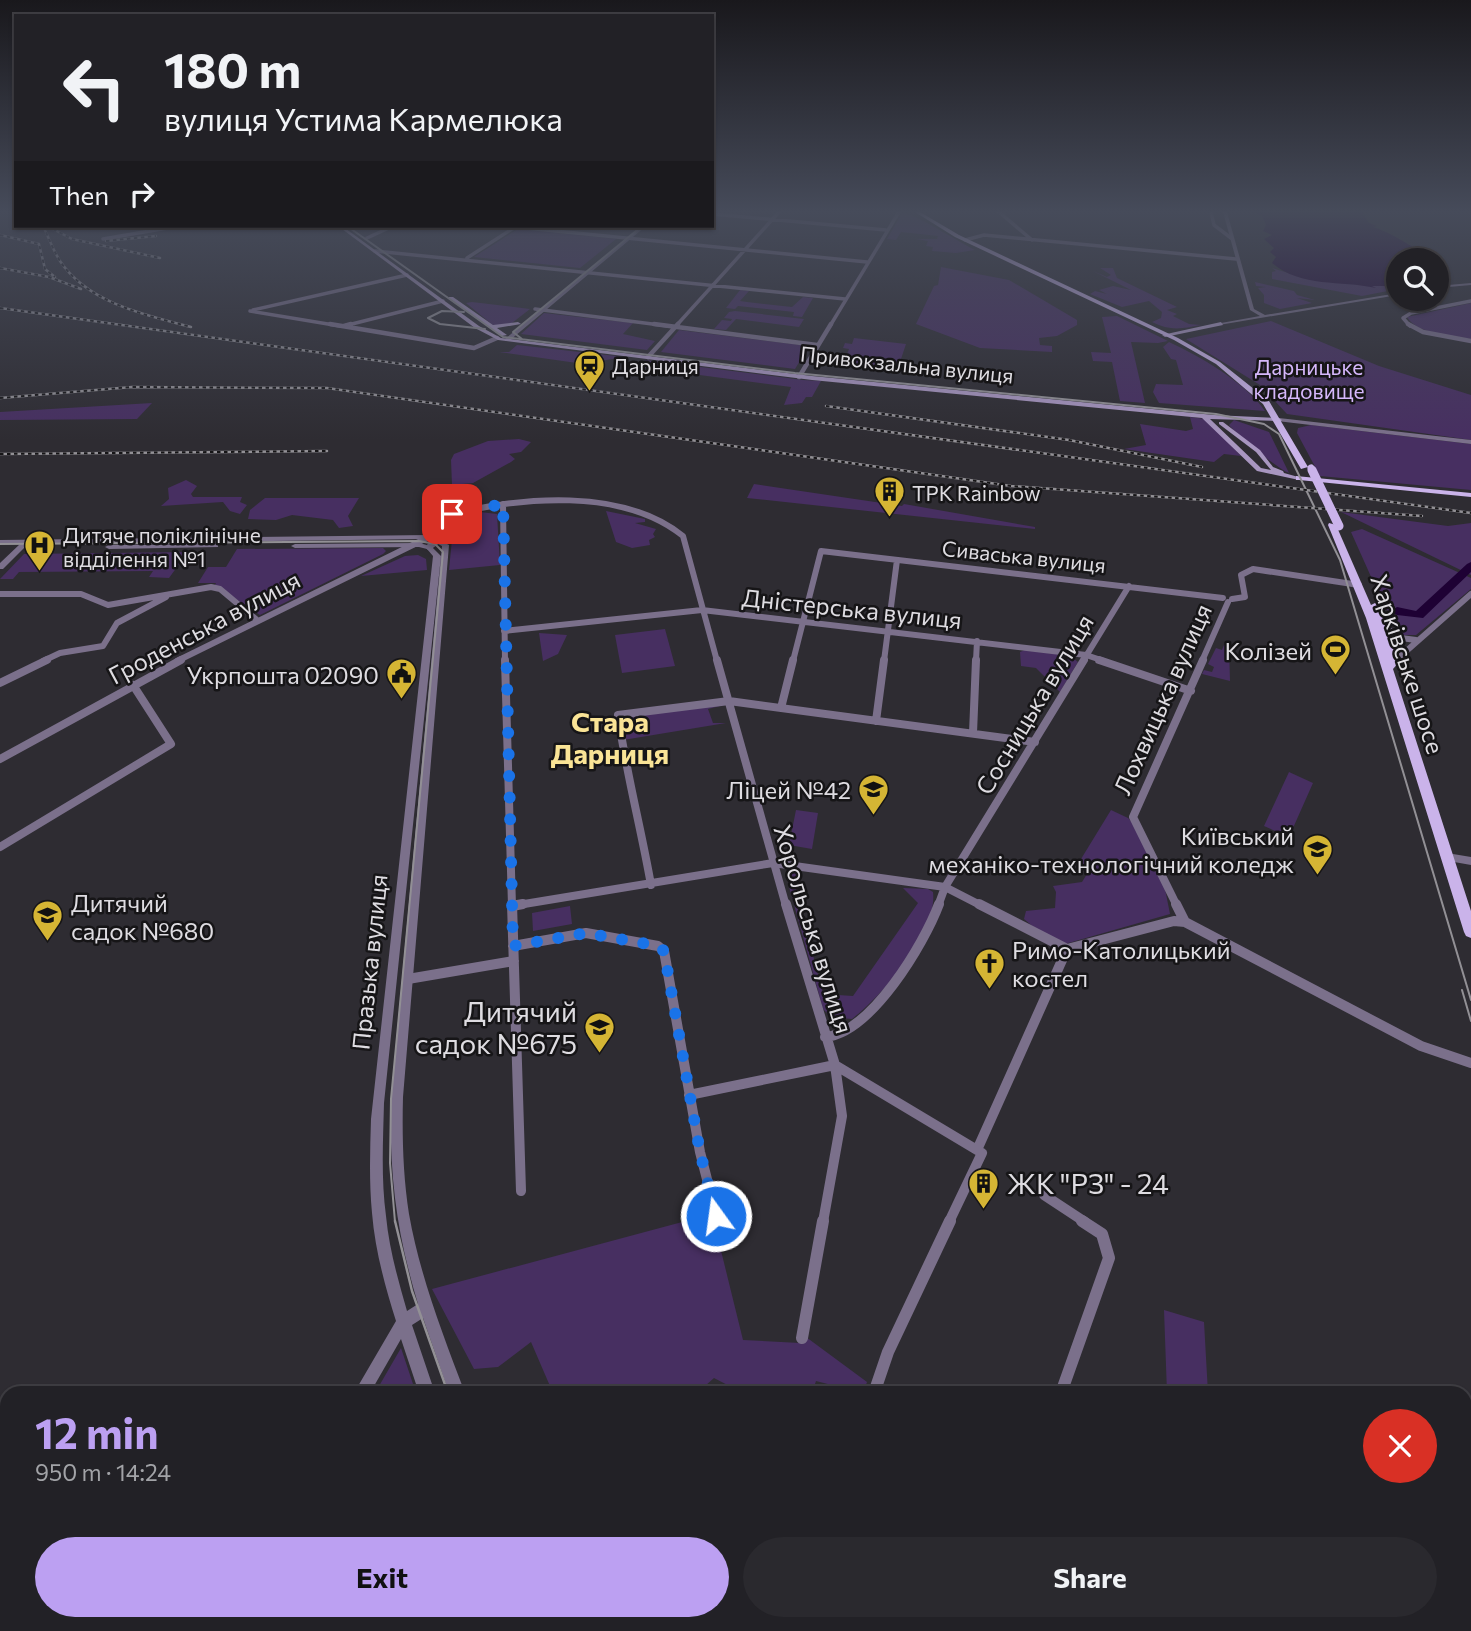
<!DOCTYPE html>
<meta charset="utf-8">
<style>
:root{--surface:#222126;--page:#2a292e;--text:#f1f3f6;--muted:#a2a3a7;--line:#3f3e43;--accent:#bca0f2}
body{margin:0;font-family:Commissioner,sans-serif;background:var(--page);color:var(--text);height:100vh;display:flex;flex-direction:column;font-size:26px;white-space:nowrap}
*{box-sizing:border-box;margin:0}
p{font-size:23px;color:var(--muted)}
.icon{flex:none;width:38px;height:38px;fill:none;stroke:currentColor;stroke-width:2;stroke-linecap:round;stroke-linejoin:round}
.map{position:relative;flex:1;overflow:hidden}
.sheet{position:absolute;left:0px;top:1386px;width:1472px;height:245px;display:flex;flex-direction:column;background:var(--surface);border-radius:21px 21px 0 0;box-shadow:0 2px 5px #0004,0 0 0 2px var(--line)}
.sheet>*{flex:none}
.banner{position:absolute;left:14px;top:14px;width:700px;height:214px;border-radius:0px;box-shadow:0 2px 5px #0004,0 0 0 2px var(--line);background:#222126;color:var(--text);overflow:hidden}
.controls{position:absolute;left:1386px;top:248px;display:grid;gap:14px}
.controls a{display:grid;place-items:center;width:63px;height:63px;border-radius:50%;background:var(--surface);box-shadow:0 2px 5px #0004,0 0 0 2px var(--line);font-size:35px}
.pin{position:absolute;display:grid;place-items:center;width:60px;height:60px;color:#fff;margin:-30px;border-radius:14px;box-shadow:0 4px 10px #0006}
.me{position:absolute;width:77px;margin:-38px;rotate:346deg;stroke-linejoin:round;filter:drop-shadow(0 0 5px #0008)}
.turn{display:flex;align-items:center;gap:24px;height:147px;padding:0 35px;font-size:32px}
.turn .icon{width:91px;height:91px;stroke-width:2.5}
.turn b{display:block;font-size:49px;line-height:60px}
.then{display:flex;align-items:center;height:66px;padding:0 35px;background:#0003;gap:14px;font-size:26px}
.round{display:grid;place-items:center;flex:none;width:74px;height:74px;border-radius:37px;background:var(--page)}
.head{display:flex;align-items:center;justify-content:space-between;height:119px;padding:0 35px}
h1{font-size:42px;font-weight:700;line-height:52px;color:var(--accent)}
.button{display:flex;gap:14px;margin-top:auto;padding:14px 35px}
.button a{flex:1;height:80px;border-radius:42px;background:var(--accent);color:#111;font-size:28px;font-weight:700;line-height:80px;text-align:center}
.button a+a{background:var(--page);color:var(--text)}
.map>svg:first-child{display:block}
</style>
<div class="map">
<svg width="1471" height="1631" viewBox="0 0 1471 1631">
<rect width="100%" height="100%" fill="#2e2c32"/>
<!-- green -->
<path fill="#472f61" d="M902,213C915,213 958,242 975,250L956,253L932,251L933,247L926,246L928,241L916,239H937L938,236L901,232L896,240L887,239Z
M518,229L616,239L580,268L474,257Z
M941,267L1009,280L1077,320V325L1057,336L1039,338L1040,345L1052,346V352L980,348L916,324L934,286L938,285Z
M1100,268H1113L1117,278L1177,307L1167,310L1177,314L1173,316L1189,324L1201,325C1181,329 1170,331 1152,322L1161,318L1162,312L1149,301L1122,307L1090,294L1095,291L1107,294L1099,290L1113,286L1131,290L1093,271L1107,277L1111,275Z
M1272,268L1308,279L1395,277L1398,278V289L1362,296L1272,279V272L1276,271Z
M1255,282L1294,291L1297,295L1315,300L1297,298L1312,303L1280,309L1264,303V295L1258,288L1266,287L1256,286Z
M740,290L749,291L740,301L747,302L792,307L803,297L813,298L802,317L793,316L794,312L738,306L735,309L726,308Z
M472,302L530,309L512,323L494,326L466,303Z
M1471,303V339C1452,335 1418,335 1407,317Z
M729,312L735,311L804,319L799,327L736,319L726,330L714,329L722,320L731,321L732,319L724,318Z
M544,313L633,323L623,334L655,341L647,350L521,334Z
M1117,316L1168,341L1158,343L1131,342L1145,403L1120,401L1112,362L1093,361L1091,352L1111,353L1102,317Z
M1271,321L1379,366L1471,395V440L1287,414L1260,385L1186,339Z
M679,330L809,346L795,369L661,352Z
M854,338L906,344L899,365L887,368L846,363L848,357L838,356L847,354L849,349L843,348L845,343L852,344Z
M1169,342C1201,357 1245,382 1265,411L1159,403L1153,392L1156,384L1183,385L1176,360L1171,359L1163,347Z
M517,345L616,356L618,358L584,364L499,352H509Z
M645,360L803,380L821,381L812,397H806L802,403L784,405L791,387L639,367Z
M152,403L137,419L0,420V412Z
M1190,417L1206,419L1241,456L1224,454L1214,462L1124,449L1146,445L1140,424L1186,431L1193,429Z
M1234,420L1269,432L1289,473C1278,469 1237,435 1229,425Z
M1311,425L1471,444V490L1320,476L1297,433L1298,428Z
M519,439L531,442L521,452L509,454L515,459L511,462L473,483L452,485L451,460L454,454L488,441Z
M186,480L197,486L191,494L193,497H242L240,502L247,505L240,514L230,511L223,502L161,506L169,499L168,488Z
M754,484L902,506L904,504L1035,527V529L747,498Z
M265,498H359L348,516L353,526L339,528L333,520L292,515L276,520L248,519L250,510Z
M606,511L645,519V522L635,523L656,529L653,534L655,537L649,540L650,545L632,548L616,542Z
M480,512L497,514L500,565L449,570L454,519Z
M1341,512L1448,526L1471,523V575Z
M1362,529L1471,578V589L1416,635H1402L1396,617L1385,608L1351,532Z
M383,548L386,551L383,554L260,615L215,585L216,583H198L208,567H226L237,549Z
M188,552L169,578L149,577L153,571L19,572L13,579H0L24,554Z
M418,555L426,559L427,570L361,576L405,556Z
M665,629L675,666L622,673L615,635Z
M539,633L567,635L558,654L543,661Z
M1224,645L1229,646L1230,681L1202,674L1204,670L1212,672L1214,667L1208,664L1216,648L1222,650Z
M1025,650L1070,656L1078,662L1060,692L1036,668L1021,666L1020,652Z
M724,705L708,709L713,723H726L623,740L620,717Z
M1289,772L1313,783L1289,837L1264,826Z
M796,810L818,813L812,849L789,845Z
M1111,810L1128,818L1135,825L1164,884L1170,914L1065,944L1037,930L1024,919L1026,911L1055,908L1056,892L1053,886L1082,882L1087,874L1081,859Z
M792,872L802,873L794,881L823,994L853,996L918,903L903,888L928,889L933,892C938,932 882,996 852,1019L831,1017L823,1009L788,883Z
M570,906L572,924L533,931L532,913Z
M712,1214L743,1340L800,1343L806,1337L867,1382L863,1393L816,1381L812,1393H743L714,1378L697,1393H553L531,1342L498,1367L474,1369L432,1289Z
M1164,1310L1204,1322L1208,1393H1167Z
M401,1348L416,1393H375Z
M332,1624H493L495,1631H284L286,1626L330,1628Z
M771,1624H1326L1327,1631H829Z
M1336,1624H1430L1448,1631H1337Z"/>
<!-- water -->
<path fill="#1e0134" d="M1254,212H1362L1369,223L1377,226L1373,227C1387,231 1422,250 1428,261H1398V278L1391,279L1387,286H1372L1376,288C1340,280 1302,288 1272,263L1276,257L1270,252L1274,248L1264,239L1272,235L1263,231L1266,225L1262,216Z"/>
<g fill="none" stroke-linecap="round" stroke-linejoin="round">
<!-- river -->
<path fill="#1e0134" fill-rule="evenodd" d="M1471,562V572L1423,618L1397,615L1391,611L1397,607L1416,611L1467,564Z"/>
<!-- minor-far5 -->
<path stroke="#7b708b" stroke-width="3.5" d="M999,212L1032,240
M1211,212L1214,225L1231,238
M712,214L886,230
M505,226L867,262
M367,238L393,226
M103,239L179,226
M965,240L984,235L1236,259
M375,251L845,299
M467,258L515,227
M535,309L668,326
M253,310L407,275
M250,311L340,326
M344,326L443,301
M676,326L779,212
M830,326L899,212
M1410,326L1403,318L1411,313L1471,301"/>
<!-- minor-far4 -->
<path stroke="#7b708b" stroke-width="4.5" d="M330,324L474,348L497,338
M654,324L817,345
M1408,324L1423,332L1471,341
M344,326L351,324
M648,357L678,324
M799,377L831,324"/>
<!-- minor-far3 -->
<path stroke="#7b708b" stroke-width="6" d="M503,504L505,661
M429,547L446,535L449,515C520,497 622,487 683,536L717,661
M0,594H81L108,605L211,587L220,589L257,620
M1232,599L1245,597L1241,575L1253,569L1359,585
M1384,627L1401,638L1416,640
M504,631L702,610L1086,655L1104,661
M43,661L60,653L103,646L117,623L166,597
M177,661L429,537
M793,661L821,551L1223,598
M884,661L897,560
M976,661L977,641
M1083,661L1129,586
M1202,661L1228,602
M1395,661L1471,594"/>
<!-- minor-far2 -->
<path stroke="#7b708b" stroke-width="8" d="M505,660L512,906
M717,660L786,906
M1099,660L1191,691
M0,683L47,660
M781,708L793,660
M876,721L884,660
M973,733L976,660
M0,759L181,660
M0,847L171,744L133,685
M651,885C641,828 626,772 618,715L729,701L1035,742
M512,906L773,863L945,887L982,906
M938,906L945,887L1084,660
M1177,906L1133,817L1203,660"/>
<!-- minor-far1 -->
<path stroke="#7b708b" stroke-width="10" d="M512,904L521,1191
M786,904L835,1065L842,1116L823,1222
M979,904L1067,949
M512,906L523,904
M1185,922L1421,1046L1471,1063
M513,946L586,933L658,946L664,951L700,1152L718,1222
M408,979L514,961
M825,1037C871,1033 924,944 939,904
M689,1095L835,1065L982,1153L949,1222
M977,1150L1067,949L1174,921L1185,922L1176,904
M1044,1195L1085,1222"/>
<!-- minor -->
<path stroke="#7b708b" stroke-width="12" d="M718,1221L722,1238
M802,1338L823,1221
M874,1393L888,1352L950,1221
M1061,1393L1109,1258L1102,1234L1082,1221
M1465,1624L1471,1626"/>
<!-- tertiary -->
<path fill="#7b708b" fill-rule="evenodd" d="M1223,212H1227L1254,309L1265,315L1398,293V295L1219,325L1221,323L1260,316L1250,310Z
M642,226H646L509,341H505V339Z
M1471,283V285L1437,288V286Z
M1279,418L1471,440V444L1277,421L1276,420Z
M429,535L449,545L403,1097C402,1136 403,1175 409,1214C420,1276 443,1335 465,1393H449L423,1318L412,1325L435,1393H419L401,1339L370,1393H354L396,1321C385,1286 375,1250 372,1213C369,1182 370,1150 371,1119L433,556L427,549L419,547L295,548L291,546L295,544L419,543L431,546L441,556L384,1103C383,1141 381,1179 386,1216C389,1248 398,1280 407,1311L418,1304C396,1231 389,1173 391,1097L442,546L428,539L28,544L3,569H0V563L20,544H0V540Z
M216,544L218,545V547L109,549L105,547L109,545Z
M1447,853L1471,857V865L1443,860L1442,857L1443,854Z
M0,1451L7,1453V1469L0,1467Z
M498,1624H516L519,1631H501Z
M532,1624H550L553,1631H535Z"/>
<!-- secondary -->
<path fill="#a896c0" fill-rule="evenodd" d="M338,226H342L479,326L501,338L812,376L1214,415L1279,418L1282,420L1281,421L1210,419L1261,468L1271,470L1256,452L1219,424V422H1223L1260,450L1273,467L1283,471L1284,473L1302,478L1299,480L1257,471L1202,418L812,380L498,340L475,328Z
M449,297H453L493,325L518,322L521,324L497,328L507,335L502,336L449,299Z
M1221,322L1223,325L1165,337L1162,335Z"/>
<!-- primary -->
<path fill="#cab3ea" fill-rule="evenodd" d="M915,212H920L959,235L1178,338L1220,362L1269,401L1308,467L1301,469L1263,404L1216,364L1174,340L955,237Z
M1296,476L1471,493V497L1299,480H1296Z
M1329,523L1336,525L1371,605L1375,603L1380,606L1400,661L1393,669L1471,911V938L1466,936L1464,932L1366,618L1328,525Z"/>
<!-- tram-far1 -->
<path stroke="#929095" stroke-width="2" d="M347,226L503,337L795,373L1216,414L1264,424L1279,434L1340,560L1471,1000
M464,312L442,311L428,318L440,324L485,329
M522,339L513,332L642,226
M0,544L419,541L435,544L443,552L391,1099L390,1163L395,1222
M1462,990L1471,1021"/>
<!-- tram -->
<path stroke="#929095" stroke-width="2.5" d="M395,1221L412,1291L448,1393
M0,1517L7,1519
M533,1624L535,1631"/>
<defs>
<path id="rail" d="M43,226C49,238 53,250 60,261C88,303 145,315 191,327
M47,226L72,239L160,258
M0,235L39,244L45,269L55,277
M106,241L156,236
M0,268L49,277L81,289
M0,308L1471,513
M0,398L132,387L327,388L1011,486L1422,516
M826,406L1069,440L1202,467
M0,454L327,451"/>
</defs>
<!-- rail casing -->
<use href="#rail" stroke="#929095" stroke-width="2.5"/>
<!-- rail -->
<use href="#rail" stroke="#161517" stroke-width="2" stroke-dasharray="3.5" stroke-linecap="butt"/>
<!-- primary-bridge-far1 -->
<path stroke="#cab3ea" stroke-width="7" d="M1311,468L1313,472"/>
<!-- primary-bridge -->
<path stroke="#cab3ea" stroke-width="9" d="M1312,470L1339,526"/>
</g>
<!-- sky -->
<linearGradient id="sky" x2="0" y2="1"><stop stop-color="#19181c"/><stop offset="0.48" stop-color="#464b5a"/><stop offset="1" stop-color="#464b5a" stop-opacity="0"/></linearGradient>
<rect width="1471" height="440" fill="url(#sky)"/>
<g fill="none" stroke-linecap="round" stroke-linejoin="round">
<!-- route -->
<path stroke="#1a73e8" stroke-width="12" stroke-dasharray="0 21.6" d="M452,514L503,504L513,946L586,933L658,946L664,951L700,1152L716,1216"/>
</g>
<!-- icons -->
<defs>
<symbol id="station-pin" viewBox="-11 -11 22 30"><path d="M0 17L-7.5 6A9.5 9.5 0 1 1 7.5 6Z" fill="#d5b534" stroke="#161517"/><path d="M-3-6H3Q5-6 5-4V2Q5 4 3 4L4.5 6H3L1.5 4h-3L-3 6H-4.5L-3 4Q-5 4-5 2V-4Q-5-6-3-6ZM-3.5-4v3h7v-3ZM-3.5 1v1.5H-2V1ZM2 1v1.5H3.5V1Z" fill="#111"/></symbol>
<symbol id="building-pin" viewBox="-11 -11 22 30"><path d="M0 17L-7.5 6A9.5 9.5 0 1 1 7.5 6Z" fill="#d5b534" stroke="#161517"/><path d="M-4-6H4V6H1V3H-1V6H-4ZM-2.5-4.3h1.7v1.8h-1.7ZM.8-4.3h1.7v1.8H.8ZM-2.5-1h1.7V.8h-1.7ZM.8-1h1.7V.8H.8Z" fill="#111"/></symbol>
<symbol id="hospital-pin" viewBox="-11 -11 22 30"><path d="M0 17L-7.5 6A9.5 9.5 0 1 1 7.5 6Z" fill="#d5b534" stroke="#161517"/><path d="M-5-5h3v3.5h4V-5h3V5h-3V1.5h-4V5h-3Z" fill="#111"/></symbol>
<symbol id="stadium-pin" viewBox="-11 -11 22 30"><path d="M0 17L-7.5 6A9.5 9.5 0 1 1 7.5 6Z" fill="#d5b534" stroke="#161517"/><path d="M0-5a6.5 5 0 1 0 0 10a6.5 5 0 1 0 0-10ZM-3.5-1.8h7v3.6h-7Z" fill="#111"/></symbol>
<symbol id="civic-pin" viewBox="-11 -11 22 30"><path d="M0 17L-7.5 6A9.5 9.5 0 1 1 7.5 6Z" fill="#d5b534" stroke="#161517"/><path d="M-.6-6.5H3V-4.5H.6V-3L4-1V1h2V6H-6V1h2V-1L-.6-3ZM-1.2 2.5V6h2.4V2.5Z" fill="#111"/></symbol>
<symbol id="school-pin" viewBox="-11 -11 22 30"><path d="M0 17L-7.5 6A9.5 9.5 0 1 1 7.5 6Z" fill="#d5b534" stroke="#161517"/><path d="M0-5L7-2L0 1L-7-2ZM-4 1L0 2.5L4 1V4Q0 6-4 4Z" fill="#111"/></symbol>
<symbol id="university-pin" viewBox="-11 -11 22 30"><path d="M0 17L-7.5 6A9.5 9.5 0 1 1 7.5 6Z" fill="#d5b534" stroke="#161517"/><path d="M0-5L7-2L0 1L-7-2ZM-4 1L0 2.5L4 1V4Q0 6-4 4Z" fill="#111"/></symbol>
<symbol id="church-pin" viewBox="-11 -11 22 30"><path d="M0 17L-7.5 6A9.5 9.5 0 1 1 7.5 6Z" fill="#d5b534" stroke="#161517"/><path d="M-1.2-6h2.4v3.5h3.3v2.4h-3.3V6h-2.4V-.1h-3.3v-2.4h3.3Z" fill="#111"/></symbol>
</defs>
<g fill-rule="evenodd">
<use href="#station-pin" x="572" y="348" width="35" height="47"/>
<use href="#building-pin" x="872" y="474" width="35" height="47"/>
<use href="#hospital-pin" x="22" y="528" width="35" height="47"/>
<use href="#stadium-pin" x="1318" y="632" width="35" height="47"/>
<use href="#civic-pin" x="384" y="656" width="35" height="47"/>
<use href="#school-pin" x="856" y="772" width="35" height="47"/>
<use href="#university-pin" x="1300" y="832" width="35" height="47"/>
<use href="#school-pin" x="30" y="898" width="35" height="47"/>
<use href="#church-pin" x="972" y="946" width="35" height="47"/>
<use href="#school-pin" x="582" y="1010" width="35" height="47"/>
<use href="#building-pin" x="966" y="1166" width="35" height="47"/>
</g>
<g text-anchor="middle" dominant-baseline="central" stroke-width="5" stroke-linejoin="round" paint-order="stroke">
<!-- far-street labels -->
<g font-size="21" fill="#dedce1" stroke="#161517">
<text transform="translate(907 364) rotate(6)">Привокзальна вулиця</text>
<text transform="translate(1024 556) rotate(6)">Сиваська вулиця</text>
</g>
<!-- far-poi labels -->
<g font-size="21" fill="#dedce1" stroke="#161517" text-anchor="start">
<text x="612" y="365">Дарниця</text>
<text x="912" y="492">ТРК Rainbow</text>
<text x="63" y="534">Дитяче поліклінічне<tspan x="63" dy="24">відділення №1</tspan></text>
</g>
<!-- far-park labels -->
<g font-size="21" fill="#d5b7fb" stroke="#161517">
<text x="1309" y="366">Дарницьке<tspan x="1309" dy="24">кладовище</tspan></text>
</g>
<!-- street labels -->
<g font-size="24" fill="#dedce1" stroke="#161517">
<text transform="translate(852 608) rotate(6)">Дністерська вулиця</text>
<text transform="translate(204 627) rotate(-28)">Гроденська вулиця</text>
<text transform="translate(1408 664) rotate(72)">Харківське шосе</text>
<text transform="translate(1162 699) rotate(-66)">Лохвицька вулиця</text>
<text transform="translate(1034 704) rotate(-59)">Сосницька вулиця</text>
<text transform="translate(814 929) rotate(73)">Хорольська вулиця</text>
<text transform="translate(369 962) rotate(-84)">Празька вулиця</text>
</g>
<!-- poi labels -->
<g font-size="24" fill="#dedce1" stroke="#161517" text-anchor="end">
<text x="1312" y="650">Колізей</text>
<text x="379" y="674">Укрпошта 02090</text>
<text x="851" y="789">Ліцей №42</text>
<text x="1294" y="835">Київський<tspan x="1294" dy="28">механіко-технологічний коледж</tspan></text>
<text x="71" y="902" text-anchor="start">Дитячий<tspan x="71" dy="28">садок №680</tspan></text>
<text x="1012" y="949" text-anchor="start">Римо-Католицький<tspan x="1012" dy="28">костел</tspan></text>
</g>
<!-- quarter labels -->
<g font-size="28" font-weight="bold" fill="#fae496" stroke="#161517">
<text x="610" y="721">Стара<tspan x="610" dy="32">Дарниця</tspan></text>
</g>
<!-- near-poi labels -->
<g font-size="28" fill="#dedce1" stroke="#161517" text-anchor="end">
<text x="577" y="1011">Дитячий<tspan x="577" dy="32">садок №675</tspan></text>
<text x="1007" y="1183" text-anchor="start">ЖК "РЗ" - 24</text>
</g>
</g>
</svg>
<div class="controls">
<a><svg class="icon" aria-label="search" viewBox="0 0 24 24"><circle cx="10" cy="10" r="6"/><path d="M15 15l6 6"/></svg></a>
</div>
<div class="pin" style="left:452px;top:514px;background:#d93025"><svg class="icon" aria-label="arrive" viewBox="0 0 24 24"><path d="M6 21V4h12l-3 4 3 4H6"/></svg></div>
<svg class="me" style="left:716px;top:1216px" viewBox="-20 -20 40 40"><circle r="17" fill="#1a73e8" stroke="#fff" stroke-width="3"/><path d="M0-11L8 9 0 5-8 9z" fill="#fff"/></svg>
<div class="banner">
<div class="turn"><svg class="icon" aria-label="left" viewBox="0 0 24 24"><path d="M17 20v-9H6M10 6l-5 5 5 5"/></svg><div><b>180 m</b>вулиця Устима Кармелюка</div></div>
<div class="then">Then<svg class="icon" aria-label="right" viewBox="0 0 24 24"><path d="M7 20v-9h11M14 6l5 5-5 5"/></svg></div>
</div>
<section class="sheet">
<div class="head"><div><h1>12 min</h1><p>950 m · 14:24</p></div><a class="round" style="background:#d93025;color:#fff"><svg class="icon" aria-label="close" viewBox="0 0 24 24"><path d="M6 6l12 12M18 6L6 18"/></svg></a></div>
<div class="button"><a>Exit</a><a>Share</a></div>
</section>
</div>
